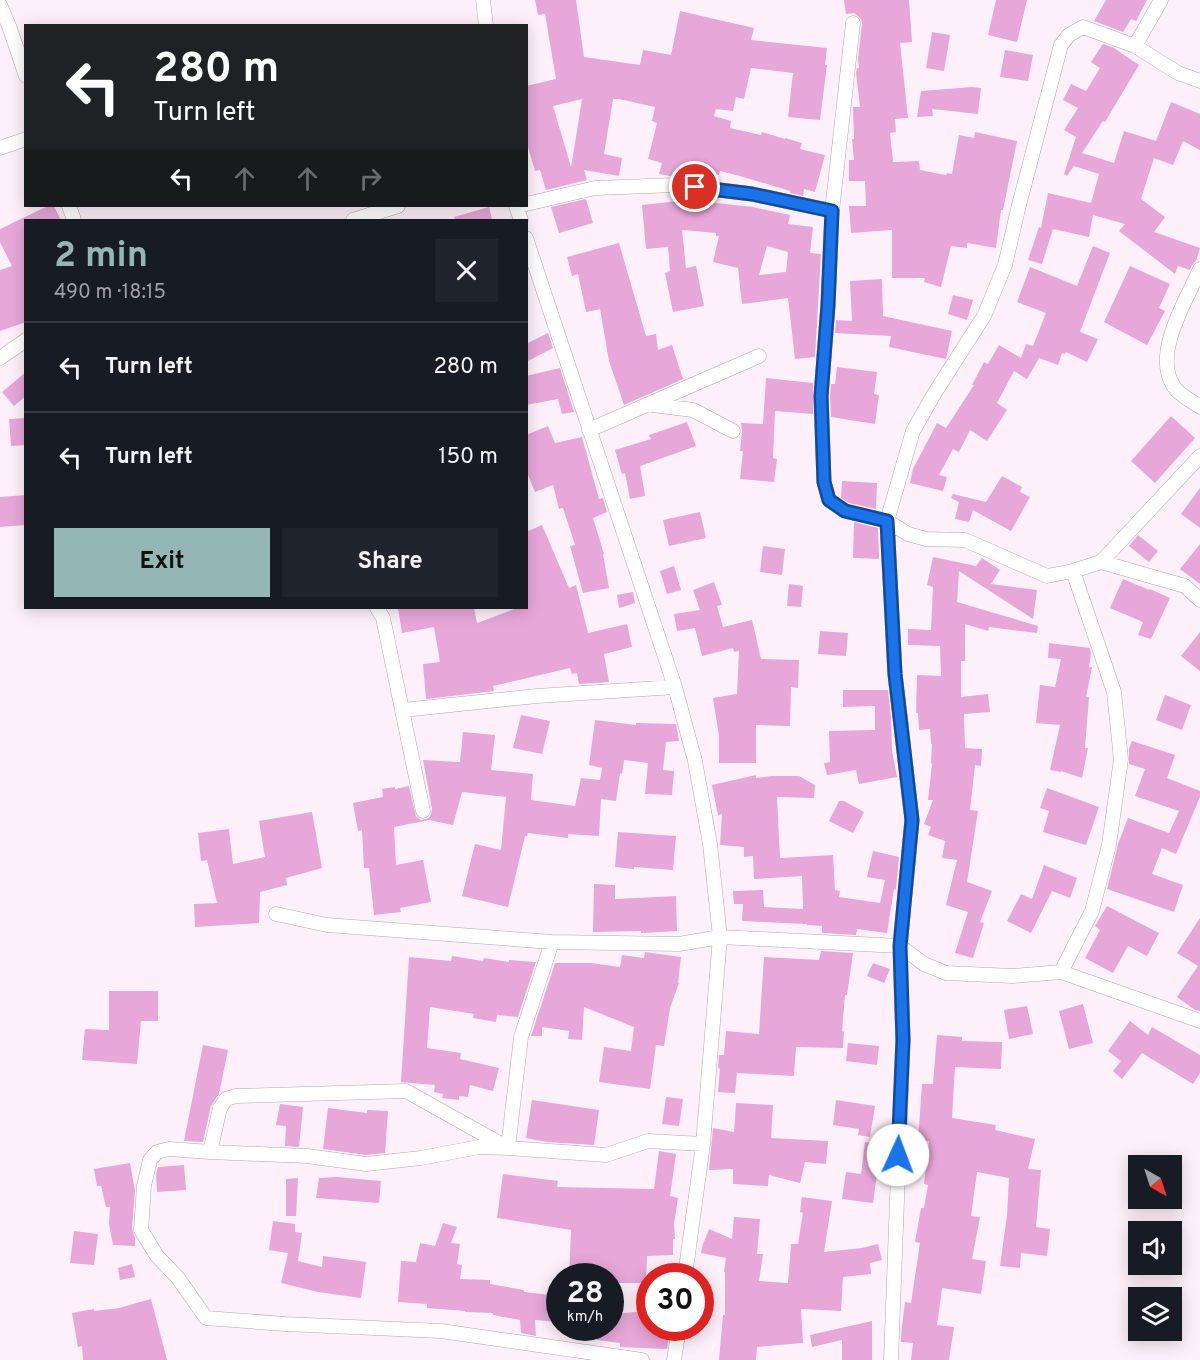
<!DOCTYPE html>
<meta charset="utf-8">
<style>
:root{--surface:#171b24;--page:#20242c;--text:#f1f3f6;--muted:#9ea1a6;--line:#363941;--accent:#94b6b4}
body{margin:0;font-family:Overpass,sans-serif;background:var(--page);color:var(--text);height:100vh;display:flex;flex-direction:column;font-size:22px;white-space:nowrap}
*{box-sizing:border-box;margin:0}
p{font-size:20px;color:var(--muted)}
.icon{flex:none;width:33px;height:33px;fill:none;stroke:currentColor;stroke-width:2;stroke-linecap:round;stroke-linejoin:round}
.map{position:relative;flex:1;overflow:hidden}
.drawer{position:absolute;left:24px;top:219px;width:504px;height:390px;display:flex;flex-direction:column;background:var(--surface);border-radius:0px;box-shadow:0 3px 15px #0003}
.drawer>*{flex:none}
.banner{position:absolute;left:24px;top:24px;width:504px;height:183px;border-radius:0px;box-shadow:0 3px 15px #0003;background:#202124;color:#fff;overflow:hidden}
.needle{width:39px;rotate:141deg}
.fabs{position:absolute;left:1128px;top:1155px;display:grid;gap:12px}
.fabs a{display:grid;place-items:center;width:54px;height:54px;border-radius:0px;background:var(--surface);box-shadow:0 3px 15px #0003;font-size:30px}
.speed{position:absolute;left:546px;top:1263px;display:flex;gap:12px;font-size:30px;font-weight:700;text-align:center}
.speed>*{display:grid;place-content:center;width:78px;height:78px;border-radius:50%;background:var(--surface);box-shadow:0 3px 15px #0003;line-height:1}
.speed small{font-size:15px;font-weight:400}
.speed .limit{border:9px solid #d22;background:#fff;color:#111}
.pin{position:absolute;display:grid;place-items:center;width:51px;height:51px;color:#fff;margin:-26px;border:3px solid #fff;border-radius:50%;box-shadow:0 2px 6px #0007}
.me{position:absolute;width:66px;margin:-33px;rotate:2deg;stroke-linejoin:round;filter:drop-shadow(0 0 4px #0008)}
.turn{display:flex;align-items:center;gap:21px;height:126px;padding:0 30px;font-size:27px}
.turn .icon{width:78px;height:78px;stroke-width:2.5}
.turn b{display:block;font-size:42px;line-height:51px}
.lanes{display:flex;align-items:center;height:57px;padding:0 30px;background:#0003;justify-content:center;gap:30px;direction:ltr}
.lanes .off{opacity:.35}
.round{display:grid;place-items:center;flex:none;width:63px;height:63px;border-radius:0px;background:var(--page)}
.head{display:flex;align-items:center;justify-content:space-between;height:102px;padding:0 30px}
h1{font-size:36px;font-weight:700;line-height:45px;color:var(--accent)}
.primary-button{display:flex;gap:12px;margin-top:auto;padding:12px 30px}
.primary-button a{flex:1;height:69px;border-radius:0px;background:var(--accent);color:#111;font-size:24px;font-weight:700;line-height:69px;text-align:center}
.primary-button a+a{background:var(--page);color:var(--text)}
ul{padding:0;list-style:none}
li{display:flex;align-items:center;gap:18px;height:90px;padding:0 30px;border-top:2px solid var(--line)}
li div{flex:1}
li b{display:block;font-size:22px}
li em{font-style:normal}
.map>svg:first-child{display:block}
</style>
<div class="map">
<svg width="1200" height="1360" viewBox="0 0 1200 1360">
<rect width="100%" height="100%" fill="#fef0fa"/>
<!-- building -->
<path fill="#e7a7d9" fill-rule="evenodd" d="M535,0H576L584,57L640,65L643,50L671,55L680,11L754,28L751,40L827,48L825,65H827L820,120L788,117L793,73L751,68L744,99L736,97L733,111L716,109L714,116L731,121L730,128L761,135L762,132L785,139V138L802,143L800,149L825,155L815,192L804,189L803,196L790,193V191L740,176L720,171L719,175L684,165L683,167H679L677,176H670L659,174L662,163L648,159L657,123L652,121L655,107L619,99H613L604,154L622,158L619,176L584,170L587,180L546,190L540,170L535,171L526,140V86L556,79L545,14L538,15ZM582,99L576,137L571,167L553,106Z
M844,0H909L912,42L900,43L908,118L895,119L896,132L890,133L893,162L919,161L920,170L946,175L947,173L952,174L959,135L974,138L975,132L1017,141L1003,210H1001L996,248L967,243V248L951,246L941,287L924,282L925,278H892V230L851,233L849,206H866L865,181H849V160H854L852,139H854L853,107H860L856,73L857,68H859L858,59L862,23L861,19L854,13L846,14Z
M996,0H1027L1017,42L988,35Z
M1106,0H1147L1136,21L1131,19L1123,32L1094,21Z
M932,32L950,35L944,71L926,68Z
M1103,44L1114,48L1139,65L1105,122L1103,121L1082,153L1114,163L1124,131L1156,141L1171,102L1200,114V150L1183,141L1173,165L1154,158L1141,199L1165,217L1154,232L1200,248L1196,261L1192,265L1190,270L1178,266L1175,274L1119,231L1125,224L1093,215L1089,237L1053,229L1042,264L1028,260L1039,227L1041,228L1048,193L1091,203L1099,174L1074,166L1067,176L1064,174L1076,137L1064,130L1078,108L1063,100L1071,84L1086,91L1100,68L1091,62Z
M1005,50L1033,55L1028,81L1000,77Z
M972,87L981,88L978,114L932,109L933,116L917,117L921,91Z
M586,199L593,223L559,233L551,207Z
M688,200L753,207L790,215L788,224L813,227L810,253L821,254L815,357L795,359L788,298L742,304L738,268L713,262L719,236H716V233L682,230L686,268L696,266L704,306L673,312L665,273L670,271L668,247L646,249L642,205ZM767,246L788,252L786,272L759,275Z
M48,206H54L61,220H26V322L0,331V270L12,266L0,242V229Z
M489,207L492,219L485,220H455L454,217Z
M619,243L646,336L656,334L658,350L672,345L683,379L624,405L609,361L600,309L586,312L578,274L572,276L567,257Z
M1093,246L1110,253L1080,332L1098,339L1087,362L1066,352L1065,354L1062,353L1058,365L1039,358L1027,379L1014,371L997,403L1007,410L987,441L970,430L959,452L953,449L939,475L947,477L943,491L910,483L913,469L937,423L946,428L974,385H972L984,362L988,364L999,345L1021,358L1026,344L1033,346L1046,313L1017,302L1030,267L1077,286Z
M1130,266L1170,284L1159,308L1165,311L1147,345L1104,322Z
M882,279L883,316L952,331L946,359L889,347L891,336L835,333L836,320L852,321L850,281Z
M953,295L973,300L967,320L948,314Z
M548,333L553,348L526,362V344Z
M837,367L877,372L874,394L879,395L875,424L831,417L830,396L831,384H835Z
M560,368L574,412L562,414L558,399L526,405V376Z
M26,372V396L14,406L2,392Z
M766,378L813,383V414L775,411L773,458L777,459L774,482L740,479L743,451H740L742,431L741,423L763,424Z
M1171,416L1195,438L1155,483L1131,461Z
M26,418V445L11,446L9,419Z
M687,422L696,446L640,466L645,496L630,499L625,473L622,474L615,450L651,439L649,435Z
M548,426L555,443L582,437L599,499L603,498L607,512L593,518L604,554H603L609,588L583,593L570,546L575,545L563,508L559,509L553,485L535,492L526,470V435Z
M1002,476L1022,487L1020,492L1030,497L1011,531L973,510L969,522L955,519L959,502L951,498L953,494L986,502Z
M842,481L877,483L876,509L849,503L841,498Z
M1200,488V528L1181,514Z
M26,495V525L0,527V497Z
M700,512L706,538L669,546L663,520Z
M854,522L878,528L879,559L853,558Z
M542,525L569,588L576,585L588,633L627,624L632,647L604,654L609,682L579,684L577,673L572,674L570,668L493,686L494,691L426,699L423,664L440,662L434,627L402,633L398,608H474L477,623L517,608H526V532Z
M1138,535L1158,551L1149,562L1129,546Z
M1200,544V584L1180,569Z
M763,546L785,549L782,575L760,572Z
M933,557L976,566L982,558L1000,570L991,584L1037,590L1033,619L959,571L957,602L1038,626L1037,633L989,627L988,631L965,624V661H961V697L988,694L990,712L964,714L965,748L982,749L981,766L975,765L970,810L978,811L967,882L992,891L980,922L984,923L973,958L955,953L968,912L946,905L957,860L942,858L945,841L928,835L931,827L924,824L933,800H928L932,764L931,763L932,744H931L930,729L919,730L918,713H916L917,675L941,676L940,646L908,645V629L931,630L933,587L927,585Z
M674,566L681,590L667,594L660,571Z
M1123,579L1149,590L1150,589L1170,598L1151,639L1138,635L1143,622L1110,608Z
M714,582L722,605L717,606L723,627L752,620L761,659L799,660L798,688L791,687L790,726L756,725V763H719V736L713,698L737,694L739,651L734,652L733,648L702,656L695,628L677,631L674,614L700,610L693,590Z
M789,584L803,586L801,607L787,606Z
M633,592L635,603L619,608L617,595Z
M820,631L848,633L846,656L818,654Z
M1200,632V671L1181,656Z
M1049,643L1090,648L1091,653L1089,667H1092L1086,697H1089L1085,748H1088L1082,778L1061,771V772L1050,770L1060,725L1036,723L1040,685L1055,687L1061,659L1048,658Z
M843,690H888L891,717L892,751L897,777L859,784L856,770L827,775L824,763L830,762L829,731L875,730V706L843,707Z
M1165,695L1191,705L1182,730L1156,720Z
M521,715L550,721L542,754L513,748Z
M595,720L636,725V723L676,724L679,741L666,742L663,770L674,771L672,795L645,794L648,763L624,760L622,774L620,773L616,801L601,799L599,836L568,834V838L528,833L527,836H525L508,907L462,896L475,844L501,850L506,797L462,792L453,825L429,820L394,827L396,865L423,860L431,902L400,908L401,912L374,915L369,868H364L362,830L358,831L353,803L383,797L382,789L395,787V789L409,786L416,816L421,820L429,818L431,814L432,809L423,760L460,762L463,732L495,735L491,770L533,774L531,800L575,806L581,778L600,780L602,768L589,765Z
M1132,741L1175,755L1167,778L1200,791V797L1176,854L1162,848L1152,874L1183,885L1174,912L1107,889L1118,844L1128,818L1169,833L1179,811L1135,796L1145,769L1129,764V749Z
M756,775V778L772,776H799L815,785L814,798L777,797L780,858L833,855L835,890L840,891L839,897L880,903L885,880L867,877L873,851L899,857L896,890L894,889L887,933L857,929L856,935L822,933V926L807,925V924L742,921L743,904H734L733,891L763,890L764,907L803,909L802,876L754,879L753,856L744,857V847L720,845L722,814L718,815L712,785Z
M1047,788L1099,807L1086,845L1043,832L1049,811L1040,808Z
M839,801H844L864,812L853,833L829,821Z
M312,812L322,868L286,878L287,885L260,892L259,923L195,927L194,904L217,903L207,860L201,861L198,833L229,829L233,864L265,857L259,821Z
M618,832L676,836L673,870L634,867V869L615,867Z
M1044,865L1077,878L1070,898L1052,891L1031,933L1007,921L1021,894L1032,899Z
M594,884L615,885V899L676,896L677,931L641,933V931L593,932Z
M1107,906L1159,933L1147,956L1128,946L1113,973L1085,958L1100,930L1095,926Z
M1200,918V1011L1195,1010L1177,997L1198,966L1177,953Z
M821,951L853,953L847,995H845L842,1031L844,1032L843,1048L796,1047L794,1076L737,1073L735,1093L718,1092L720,1069L718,1068L719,1055H724L726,1031L759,1034L764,957L819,960Z
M645,952L681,957L678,983H679L670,1008L664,1046L656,1045L650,1089L599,1082L604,1047L631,1051L634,1027L584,1007L582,1040L568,1039L569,1031L542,1027V1036H531L555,963H591L620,967L622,955L644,958Z
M452,956L483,961L484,958L509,962V960L536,962L518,1017L497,1015L496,1022L473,1018L474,1014L430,1007L427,1048L461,1053L460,1059L499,1068L493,1091L470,1085L468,1097L459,1096V1100L442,1098L443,1094L434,1092L435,1085L401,1082L409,957L451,961Z
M873,963L890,969L884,983L867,976Z
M109,991H158V1021H141L137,1064L82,1060L85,1029L109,1030Z
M1083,1004L1093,1043L1069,1049L1059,1011Z
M1027,1006L1033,1034L1009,1039L1004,1010Z
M1130,1021L1148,1035L1152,1027L1200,1055V1073L1193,1084L1142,1053L1122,1079L1113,1071L1121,1061L1108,1051Z
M937,1035L962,1037V1041L1002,1042L1001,1069L955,1067L952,1118L996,1125L995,1130L1035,1139L1028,1169L1041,1170L1036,1227L1050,1229L1047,1256L1021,1253L1020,1268L1000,1266L1007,1215L1009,1178L977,1172L971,1216L980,1217L972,1259L986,1261L981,1294L942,1288L937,1325L954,1327L949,1360H911L913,1343L901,1342V1334L905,1302L911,1303L920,1243L915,1242L921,1208H924L928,1185L924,1184L929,1141H918L922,1084H933Z
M848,1043L879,1046L877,1065L846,1061Z
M203,1045L228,1050L219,1094L211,1106L203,1142L184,1141Z
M666,1097L683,1099L679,1126L662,1124Z
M532,1100L599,1110L594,1145L547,1142L526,1138Z
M836,1100L875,1106L870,1137L858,1135L859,1129L833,1125Z
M736,1103L773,1105L771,1138L828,1141L826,1164L805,1162L800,1183L769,1175L768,1186L733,1184V1169L709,1170L713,1128L734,1132Z
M280,1104L303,1107L299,1147L285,1146L286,1126L276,1125Z
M328,1108L367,1113V1110L388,1111L385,1153L366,1155L323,1149Z
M865,1142L886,1144L884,1160L879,1159L873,1203L842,1199L846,1172L861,1174Z
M659,1151L676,1154L670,1196L678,1198L674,1224L675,1239H673V1255L647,1256L646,1283H610V1276H569L571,1230L497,1218L503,1174L558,1181L557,1187L654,1189Z
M130,1163L135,1191L132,1229L135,1238V1246L113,1245L109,1224L110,1207H106L101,1186H97L94,1169Z
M184,1165L186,1190L157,1192L156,1174L158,1167Z
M337,1177L381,1181L379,1203L316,1198L319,1178Z
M298,1178L296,1216H286V1179Z
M802,1197L832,1201L824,1252L862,1248L878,1244L882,1260L870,1263L871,1274L843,1277L841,1311L801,1309L803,1343L757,1347L756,1360H719L723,1315H725V1272H724L726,1258L701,1253L703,1244L709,1229L732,1239L734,1217L760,1219L757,1254H763L759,1281L788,1283L791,1244H798L803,1213L800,1212Z
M273,1221L295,1224V1232L302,1233L298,1261L322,1267L323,1256L366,1262L361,1298L318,1292L281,1283L288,1253L269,1250Z
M443,1223L457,1227L451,1243L460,1244L457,1264L462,1265L460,1279L490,1280V1284L524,1290V1292L560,1296V1322L535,1320L536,1336L521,1333L520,1320L493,1315V1313L465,1312V1311L427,1308V1304L398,1302L401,1261L416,1262L420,1243L435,1246Z
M74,1231L98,1234L94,1265L70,1263Z
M132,1264L135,1277L120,1280L118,1268Z
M151,1299L167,1360H83L82,1346L78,1347L72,1313L94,1309V1311L119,1308Z
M650,1311V1328H670L667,1349L620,1347V1343L597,1340L599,1328H610V1314Z
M872,1321V1360H842V1340L812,1347L810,1335Z"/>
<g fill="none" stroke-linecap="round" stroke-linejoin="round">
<defs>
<path id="minor" d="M483,0L486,26
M0,5L9,26L26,76
M853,23L832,211L828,305L821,396L824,482L829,500L845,511L887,521L908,534L926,539L965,540L1047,576L1073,571L1101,562L1200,456
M1135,46L1161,0
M0,148L26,139
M526,204L595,188L676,185L752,194L832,211
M69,206L74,220
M516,206L521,220
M353,220L398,206
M526,238L675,687L695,761L710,844L720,937L703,1144L685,1276
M1200,269C1186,301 1152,354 1174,387C1179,395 1192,401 1200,407
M0,358L26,340
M652,405L693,410L733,431
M589,430L759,356
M1101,562L1185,586L1200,600
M377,608L383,618L423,811
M403,710L537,696L675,687
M276,914L327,925L552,942L679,944L720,937L900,946L924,964L946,973L1013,976L1061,972L1200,1021
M1061,972L1092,911L1109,845L1121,759L1114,692L1073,571
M210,1152L307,1156L366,1164L421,1158L479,1147L508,1148L521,1037L552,942
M642,1360L441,1331L285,1324L206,1318L178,1278L157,1256L141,1230L144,1186L150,1160L157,1152L169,1149L210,1152L220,1108L226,1099L236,1096L406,1091L508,1148L606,1155L648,1141L703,1144
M674,1360L679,1328
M891,1360L903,1040L900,946L912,820L895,674L887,521L913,431L934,394L984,316L1005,265L1019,205L1061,45L1069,35L1083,27L1135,46L1178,73L1200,81"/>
</defs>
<!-- minor casing -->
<use href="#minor" stroke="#b3a6af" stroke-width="15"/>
<!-- minor -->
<use href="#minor" stroke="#fff" stroke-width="14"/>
</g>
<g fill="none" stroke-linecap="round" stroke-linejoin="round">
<defs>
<path id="route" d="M695,187L752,194L832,211L828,305L821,396L824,482L829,500L845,511L887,521L895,674L912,820L900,946L903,1040L898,1155"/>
</defs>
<!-- route casing -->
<use href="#route" stroke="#114b97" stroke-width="15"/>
<!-- route -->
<use href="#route" stroke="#1a73e8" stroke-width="10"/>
</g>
</svg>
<div class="fabs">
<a><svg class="needle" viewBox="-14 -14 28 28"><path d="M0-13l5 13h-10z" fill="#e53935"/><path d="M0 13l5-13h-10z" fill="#9ea1a6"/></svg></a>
<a><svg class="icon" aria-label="sound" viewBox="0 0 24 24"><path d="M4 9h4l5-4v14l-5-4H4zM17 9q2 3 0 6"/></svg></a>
<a><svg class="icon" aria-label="layers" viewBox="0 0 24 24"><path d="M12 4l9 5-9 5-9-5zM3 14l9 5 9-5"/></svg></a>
</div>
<div class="speed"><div>28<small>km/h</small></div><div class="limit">30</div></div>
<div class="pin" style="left:695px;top:187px;background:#d93025"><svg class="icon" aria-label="arrive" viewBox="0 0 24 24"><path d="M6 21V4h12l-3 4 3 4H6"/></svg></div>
<svg class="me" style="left:898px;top:1155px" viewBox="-20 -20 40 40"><circle r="19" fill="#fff"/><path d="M0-13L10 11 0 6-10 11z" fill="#1a73e8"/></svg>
<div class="banner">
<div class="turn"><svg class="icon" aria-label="left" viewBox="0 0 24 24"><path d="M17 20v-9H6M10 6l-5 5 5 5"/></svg><div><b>280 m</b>Turn left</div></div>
<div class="lanes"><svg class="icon" aria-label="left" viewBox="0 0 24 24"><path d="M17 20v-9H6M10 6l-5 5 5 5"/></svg><svg class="icon off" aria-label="ahead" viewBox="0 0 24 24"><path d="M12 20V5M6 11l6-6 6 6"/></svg><svg class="icon off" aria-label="ahead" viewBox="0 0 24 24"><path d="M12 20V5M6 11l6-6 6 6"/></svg><svg class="icon off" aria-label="right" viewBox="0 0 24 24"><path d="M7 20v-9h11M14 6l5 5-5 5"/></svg></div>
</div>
<section class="drawer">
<div class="head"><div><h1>2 min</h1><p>490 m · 18:15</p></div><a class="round"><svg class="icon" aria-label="close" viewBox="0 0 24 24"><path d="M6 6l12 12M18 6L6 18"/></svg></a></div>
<ul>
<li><svg class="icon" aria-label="left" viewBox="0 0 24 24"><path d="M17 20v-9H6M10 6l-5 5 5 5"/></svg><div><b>Turn left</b></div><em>280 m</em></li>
<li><svg class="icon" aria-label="left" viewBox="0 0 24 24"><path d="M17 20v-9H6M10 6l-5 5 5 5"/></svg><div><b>Turn left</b></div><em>150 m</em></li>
</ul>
<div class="primary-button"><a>Exit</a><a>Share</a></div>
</section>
</div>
